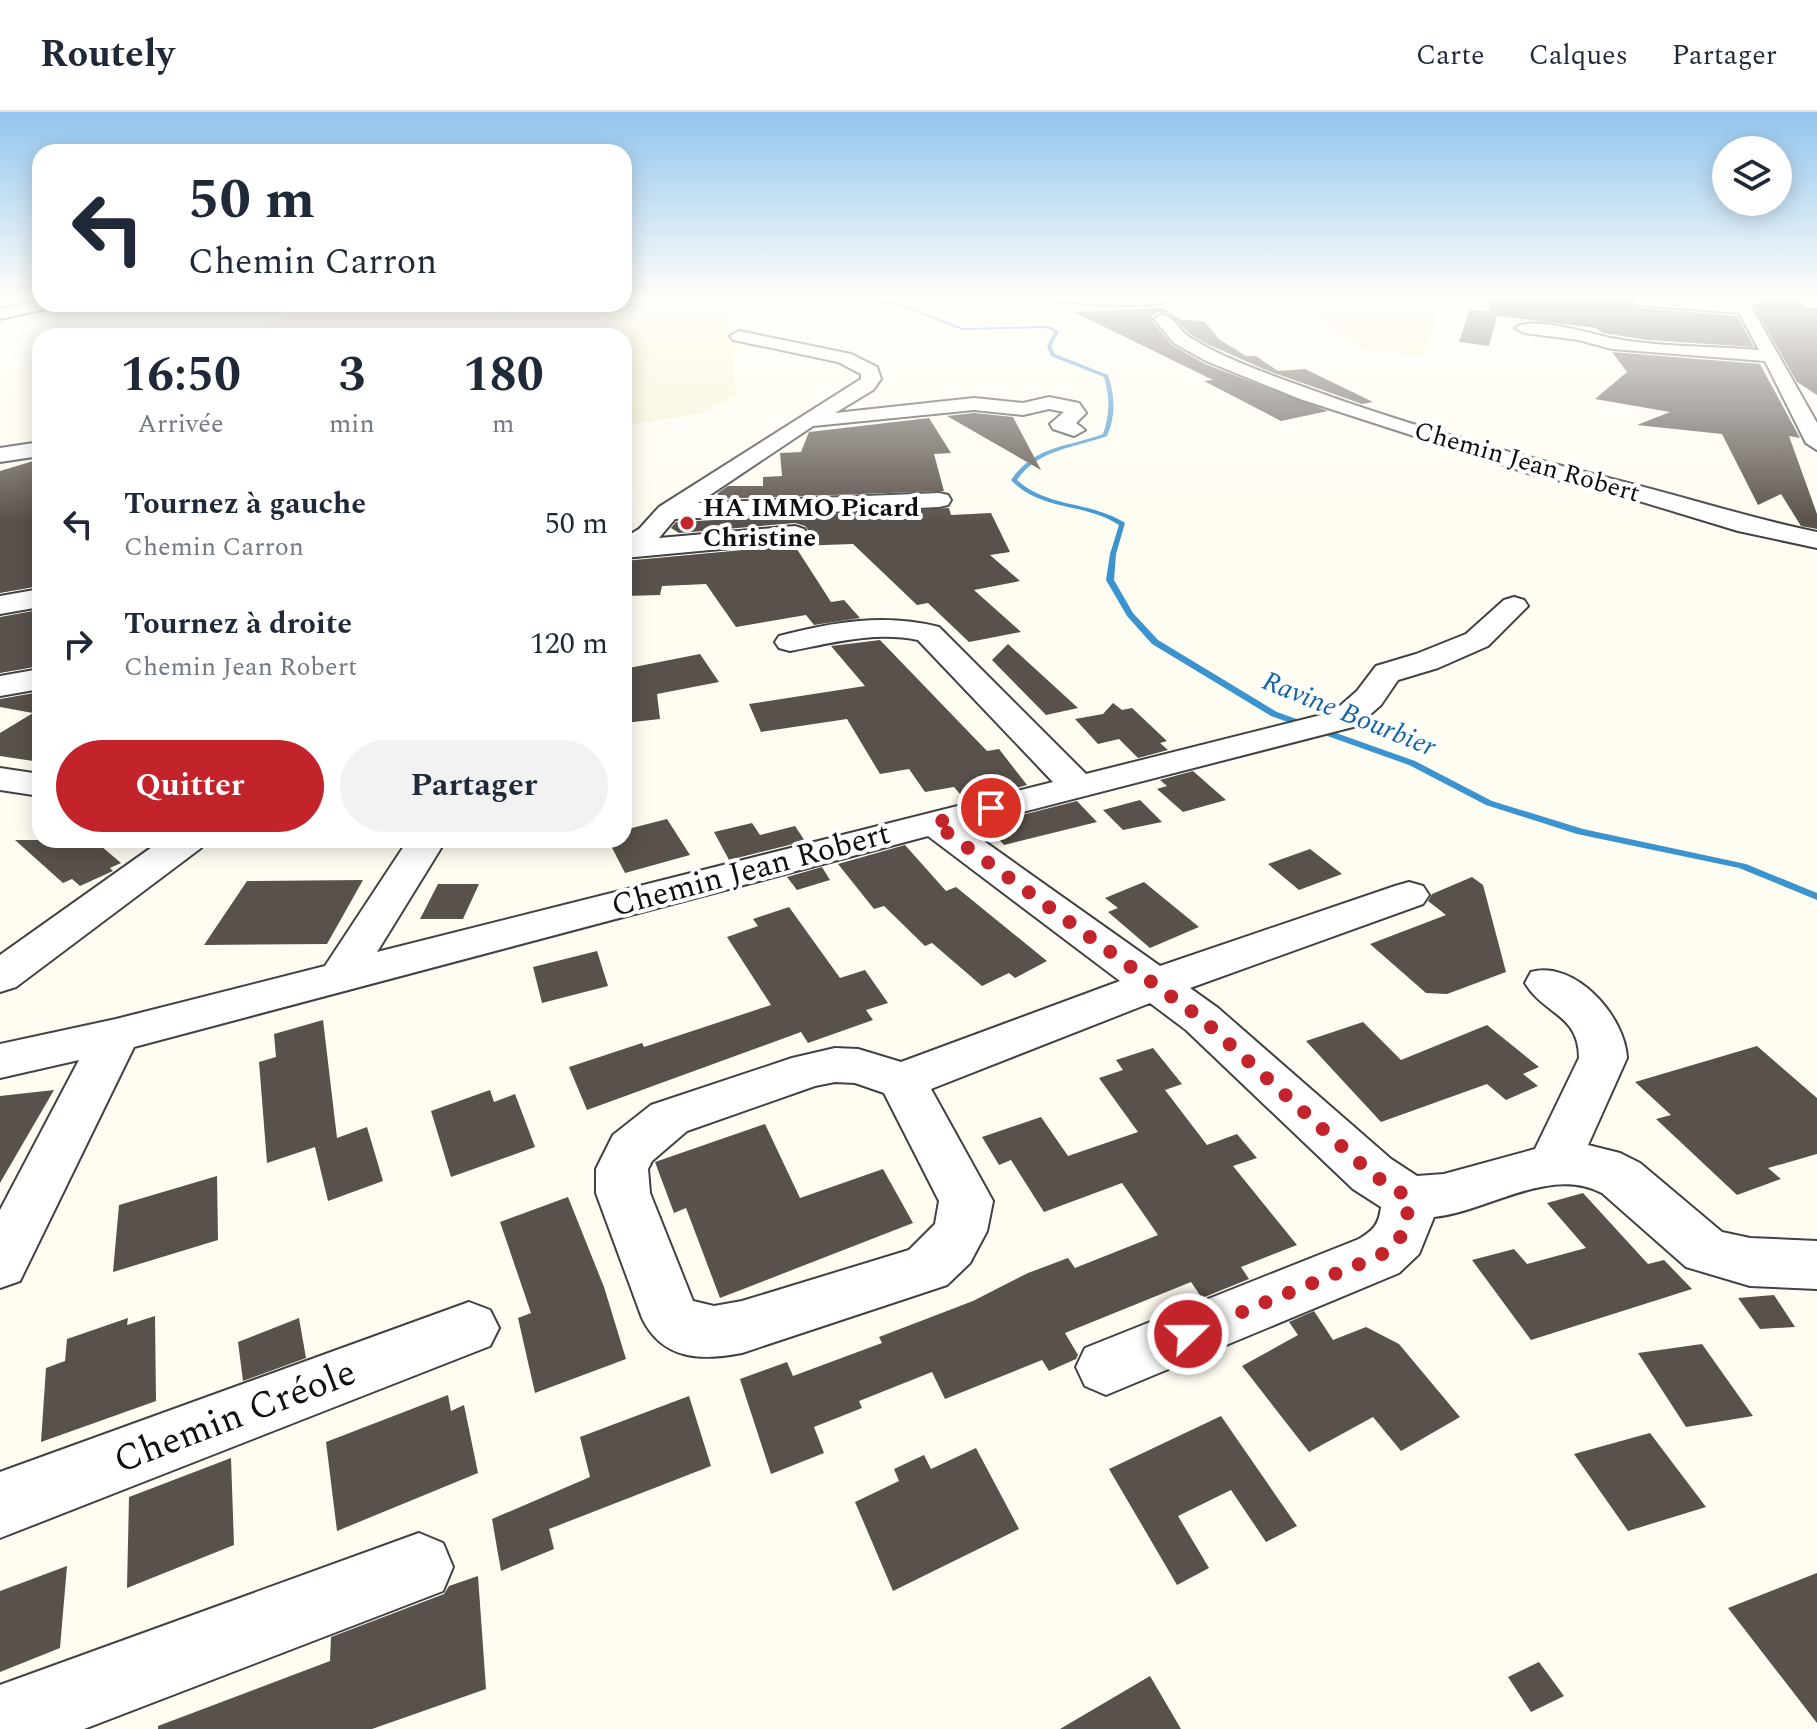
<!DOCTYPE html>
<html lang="fr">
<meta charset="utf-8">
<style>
:root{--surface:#fff;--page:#f2f2f3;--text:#1f2937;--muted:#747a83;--line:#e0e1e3;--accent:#c3232a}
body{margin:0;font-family:Spectral,serif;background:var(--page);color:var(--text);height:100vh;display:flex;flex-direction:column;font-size:30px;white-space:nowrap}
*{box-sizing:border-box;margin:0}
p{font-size:26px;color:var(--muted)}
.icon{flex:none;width:44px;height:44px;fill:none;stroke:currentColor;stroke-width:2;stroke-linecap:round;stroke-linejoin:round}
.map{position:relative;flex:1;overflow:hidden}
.details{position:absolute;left:32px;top:216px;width:600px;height:520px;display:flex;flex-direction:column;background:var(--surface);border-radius:24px;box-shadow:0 4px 20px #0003}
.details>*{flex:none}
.top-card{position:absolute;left:32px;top:32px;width:600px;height:168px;border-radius:24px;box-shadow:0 4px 20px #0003;background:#fff;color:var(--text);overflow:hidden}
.tools{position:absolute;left:1712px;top:24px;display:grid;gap:16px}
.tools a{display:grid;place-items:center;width:80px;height:80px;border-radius:50%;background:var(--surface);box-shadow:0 4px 20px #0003;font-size:40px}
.pin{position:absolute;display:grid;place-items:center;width:68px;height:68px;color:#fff;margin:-34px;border:4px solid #fff;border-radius:50%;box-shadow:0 2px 8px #0007}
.me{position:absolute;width:88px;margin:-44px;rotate:68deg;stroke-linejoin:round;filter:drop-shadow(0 0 6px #0008)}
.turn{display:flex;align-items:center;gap:28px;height:168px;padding:0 24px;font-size:36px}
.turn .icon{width:104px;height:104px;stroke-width:2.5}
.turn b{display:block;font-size:56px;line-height:68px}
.eta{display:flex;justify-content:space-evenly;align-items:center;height:136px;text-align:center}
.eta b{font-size:48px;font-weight:700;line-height:56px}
.action{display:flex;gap:16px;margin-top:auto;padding:16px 24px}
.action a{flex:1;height:92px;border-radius:48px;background:var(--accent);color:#fff;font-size:32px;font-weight:700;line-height:92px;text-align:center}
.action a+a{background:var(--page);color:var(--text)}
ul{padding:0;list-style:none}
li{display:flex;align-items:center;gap:24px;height:120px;padding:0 24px}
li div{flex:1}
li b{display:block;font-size:30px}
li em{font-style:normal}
header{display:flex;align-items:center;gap:48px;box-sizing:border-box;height:112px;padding:0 40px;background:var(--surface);border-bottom:2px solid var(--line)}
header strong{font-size:38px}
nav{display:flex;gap:44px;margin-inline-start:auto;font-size:28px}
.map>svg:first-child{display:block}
</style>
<header>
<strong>Routely</strong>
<nav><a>Carte</a><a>Calques</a><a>Partager</a></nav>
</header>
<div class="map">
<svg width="1817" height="1617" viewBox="0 0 1817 1617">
<rect width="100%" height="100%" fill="#fffdf2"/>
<!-- farmland -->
<path fill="#f6f3d1" d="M624,184H778L729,209L725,229L738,235L733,254L736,284L702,301L624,314V224H248L307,192H624Z
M1341,184H1447L1421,244L1369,239L1304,198L1349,193Z"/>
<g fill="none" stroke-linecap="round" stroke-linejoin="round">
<!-- stream -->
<path fill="#3b94d0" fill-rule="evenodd" d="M836,184H843L856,189L896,190L963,216L1050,214L1059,220L1051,234L1055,242L1108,263C1115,284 1116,304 1107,324C1075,336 1038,337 1017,368C1047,396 1091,389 1125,411L1116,442L1114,468L1133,501L1158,528L1277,600L1415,649L1492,689L1583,717L1746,752L1817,781V788L1739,756L1577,722L1486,693L1409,653L1271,604L1152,532L1127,504L1106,468L1110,442L1119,413C1084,390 1041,400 1011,368C1035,333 1066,336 1103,322C1110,302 1110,285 1104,265L1051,244L1047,234L1054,220L1047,216L962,218L895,192L856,191Z"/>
</g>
<!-- building -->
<path fill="#59514b" d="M1490,184H1629L1628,191L1638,196L1737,204L1754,235L1647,228L1603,221L1596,216L1497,204L1489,234L1459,230L1469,198L1489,199Z
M1756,184H1798L1806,196H1817V283L1797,270L1752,191H1762Z
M1162,196L1182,208L1204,209L1219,227L1246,244H1256L1278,259L1305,257L1373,290L1362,292L1266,258L1205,231L1191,223L1168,201L1160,199L1152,204V209L1172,233L1205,252L1328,299L1281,309L1204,269L1213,268L1074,200Z
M1612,240L1760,252L1800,326L1789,324L1817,402V417L1801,414L1781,382L1758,393L1722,322L1637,313L1670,300L1595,287L1627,260Z
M974,301L1013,305L1041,358L947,304Z
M929,306L951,341L934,342L944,379L716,387L718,381L728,374H763V365L782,364L780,341L801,340L809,320Z
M40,347V438L34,440V475L0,481V359Z
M949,396L951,403L991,401L1010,440L990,443L1020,469L974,478L1021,520L969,530L928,491L917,493L853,432L795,434L831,490L844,488L860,506L814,513L806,503L736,515L706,472L662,474L660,483L624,484V449L795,433L806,429L811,422L805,414L795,411L679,421L671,416L676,410Z
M33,499V530L40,529V554L0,561V505Z
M880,528L987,639L999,637L1027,673L966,689L954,675L925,680L909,657L880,662L847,607L761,620L749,592L865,574L831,534Z
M1008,532L1078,596L1046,603L992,548Z
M700,542L719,570L657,582L660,607L624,611V557Z
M40,580V650L0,644V621L33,601L0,595V587Z
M1113,591L1122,598L1132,596L1167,629L1160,631L1168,638L1138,646L1119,627L1098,632L1075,607L1103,602Z
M1193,659L1226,688L1183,700L1157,677L1167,674L1160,668Z
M1140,688L1162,710L1123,718L1103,698Z
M1077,689L1097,710L1004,733L986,712Z
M667,707L690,743L625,761L608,728H624V718Z
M752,711L760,723L795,714L805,729L729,748L714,720Z
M15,728H94L121,751L110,756L113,759L80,774L72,767L63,771Z
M905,733L946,779L956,775L1047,849L1015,866L1009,861L982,874L932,831L925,834L884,794L874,797L838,752Z
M1310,737L1342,762L1299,778L1268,752Z
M822,755L830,768L797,778L787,765Z
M1472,765L1483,773L1506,860L1447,882L1426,881L1370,832L1446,803L1428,789L1432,782Z
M363,768L327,832L204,833L247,769Z
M1144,770L1199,815L1150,836L1108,800L1118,796L1105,786Z
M438,772H479L463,807H420Z
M789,795L840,866L865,858L888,891L866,898L873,908L808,931L801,920L587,998L569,955L642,931L644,935L771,893L727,825L758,814L753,807Z
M597,839L608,874L542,891L533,855Z
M323,908L337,1026L367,1015L383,1069L328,1089L315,1035L267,1051L259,950L276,945L274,922Z
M1363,910L1401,948L1487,913L1539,955L1523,962L1538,974L1506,988L1487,972L1381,1010L1306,929Z
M1757,934L1817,986V1042L1768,1056L1781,1067L1737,1083L1656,1007L1671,1003L1635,970Z
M1153,936L1182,972L1165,978L1207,1033L1237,1022L1257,1046L1233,1054L1297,1133L1241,1155L1249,1167L1202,1186L1191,1170L1065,1221L1078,1243L1076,1247L1049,1259L1042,1248L945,1287L932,1260L859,1289L862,1296L814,1315L824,1341L771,1362L740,1267L787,1250L793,1264L882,1231L879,1225L973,1189L1028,1161L1068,1146L1075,1156L1158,1123L1122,1071L1044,1100L1011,1048L999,1053L982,1025L1041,1005L1068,1044L1138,1020L1099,966L1123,958L1116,948Z
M54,978L0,1071V984Z
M490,978L494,990L515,982L535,1035L451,1065L431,999Z
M765,1012L800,1086L883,1057L913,1111L720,1186L686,1096L674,1101L655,1050Z
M217,1064L218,1128L113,1160L119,1093Z
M1583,1081L1648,1152L1664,1148L1692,1177L1531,1228L1472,1148L1514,1137L1527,1152L1586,1136L1547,1091Z
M568,1085L604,1175L626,1247L535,1281L518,1206L531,1201L500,1110Z
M1774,1183L1795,1215L1760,1217L1738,1186Z
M1314,1199L1333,1228L1366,1215L1399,1232L1460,1305L1401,1339L1373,1305L1309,1340L1242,1254L1298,1223L1289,1210Z
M155,1204L156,1289L41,1330L46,1256L65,1249L67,1227L128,1206L127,1213Z
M299,1206L306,1246L243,1269L238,1230Z
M1702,1232L1753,1304L1686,1315L1638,1241Z
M448,1283L451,1299L464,1293L478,1361L337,1419L326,1330Z
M689,1284L711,1354L549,1417L554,1437L501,1459L492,1407L590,1365L580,1325Z
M1221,1304L1297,1414L1266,1430L1231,1378L1178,1404L1209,1456L1177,1473L1109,1357Z
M1650,1321L1706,1395L1628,1419L1574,1342Z
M976,1336L1019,1417L893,1479L855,1390L899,1369L894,1357L924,1343L931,1357Z
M231,1346L234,1433L127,1476L129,1385Z
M67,1454L60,1536L0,1560V1479Z
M1817,1461V1611L1728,1496Z
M478,1464L486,1577L372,1617H158V1614L330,1549L331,1525L444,1482L449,1474Z
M1539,1550L1564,1584L1531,1600L1508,1565Z
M1150,1564L1181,1617H1060Z"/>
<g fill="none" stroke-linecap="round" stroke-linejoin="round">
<defs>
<path id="minor" d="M1050,184H1178C1158,200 1084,191 1058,189Z
M1633,184L1733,191L1729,184H1745L1817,311V338L1806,331L1765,249L1612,237L1579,228L1524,221L1515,216C1529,203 1592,222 1611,226C1655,235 1713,234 1759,238L1739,201L1638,193L1630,188Z
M40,189V192H56L54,195L0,207V197Z
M1162,202C1174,205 1179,218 1189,225C1226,248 1271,263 1312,278C1415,316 1522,344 1628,371C1692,387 1753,407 1817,420V436L1738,419L1616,382L1528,361L1300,287L1206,249L1174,231L1154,207Z
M739,219L851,242L877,255L881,267L873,278L835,301L974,286L1023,291L1049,285L1079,291L1086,301L1076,311L1085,318L1074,324L1053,317L1050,312L1064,300L1049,297L1023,303L974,298L813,314L698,391L939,381L948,383L951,388L948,393L939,395L675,407L659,426L795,414L804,417L808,422L804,427L795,430L624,446V426L639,417L659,395L861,267V262L838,250L733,228L730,224Z
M40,330V344L0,350V336Z
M40,477V495L0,502V484Z
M1514,485L1524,488L1528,494L1488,534L1438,556L1398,568L1381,593L1357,614L964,715L1160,854L1395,774L1409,770L1423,774L1429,783L1423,792L1190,876L1218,896L1391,1047L1417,1064L1444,1062L1535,1037L1579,946C1579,902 1544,903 1525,871L1531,860C1575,848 1625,904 1627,946L1588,1033L1620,1041L1640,1051L1722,1120L1750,1126L1817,1129V1177L1750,1174L1686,1155L1602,1081C1549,1053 1488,1100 1434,1105L1419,1142L1399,1161L1106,1283L1085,1274L1076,1255L1085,1236L1359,1127C1374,1118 1379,1112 1381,1095L1353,1077L1186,918L1150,891L931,977L993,1089L987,1119L970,1151L947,1173L742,1241C701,1249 662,1248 642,1206L596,1081V1057L613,1023L651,993L792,946L835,936L858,937L901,950L1120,869L928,724L134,935L20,1169L0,1176V1098L79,948L0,966V932L116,907L325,854L408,728H446L377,840L1053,670L918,528C875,519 832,531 790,539L779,536L775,530L779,524C833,510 885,501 939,515L1086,662L1333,600L1357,579L1376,554L1416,542L1466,522L1504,488ZM835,970L855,971L884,981L939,1089L935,1112L909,1138L742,1189L714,1194L693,1189L650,1081L648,1057L652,1049L687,1019L815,974Z
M40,557V577L0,584V564Z
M0,656L40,662V684L0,678Z
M162,728H206L201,736L16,875L0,880V843Z
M469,1190L490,1198L499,1216L490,1234L0,1426V1360Z
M419,1421L443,1431L453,1455L443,1479L84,1617H0V1573Z"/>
</defs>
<!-- minor casing -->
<use href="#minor" stroke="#424242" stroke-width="4"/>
<!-- minor -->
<use href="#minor" fill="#fff" fill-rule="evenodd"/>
</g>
<!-- sky -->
<linearGradient id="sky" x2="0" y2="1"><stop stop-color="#93c5ee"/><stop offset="0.45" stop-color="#fffef9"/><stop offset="1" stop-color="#fffef9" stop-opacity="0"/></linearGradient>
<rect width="1817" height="411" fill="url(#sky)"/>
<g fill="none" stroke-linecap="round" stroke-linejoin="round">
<!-- route -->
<path stroke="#c3232a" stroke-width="14" stroke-dasharray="0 25.2" d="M991,696L934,711L1202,907L1372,1062L1409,1086C1406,1116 1406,1127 1379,1144L1188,1222"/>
</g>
<!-- markers -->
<circle fill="#c3232a" stroke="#fff" stroke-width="3" cx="687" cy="411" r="8"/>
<g text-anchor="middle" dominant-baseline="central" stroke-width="8" stroke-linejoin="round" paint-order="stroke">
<!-- far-street labels -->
<g font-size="26" fill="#0f0f0f" stroke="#fff">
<text transform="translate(1527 350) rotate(16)">Chemin Jean Robert</text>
</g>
<!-- far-poi labels -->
<g font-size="26" font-weight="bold" fill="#0f0f0f" stroke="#fff" text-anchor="start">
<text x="703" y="396">HA IMMO Picard<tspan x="703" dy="30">Christine</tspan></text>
</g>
<!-- far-water labels -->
<g font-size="28" font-style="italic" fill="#1565a5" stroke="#fff">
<text transform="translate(1349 602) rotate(22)">Ravine Bourbier</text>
</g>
<!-- street labels -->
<g font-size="32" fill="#0f0f0f" stroke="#fff">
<text transform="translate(751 758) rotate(-15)">Chemin Jean Robert</text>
</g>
<!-- near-street labels -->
<g font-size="38" fill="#0f0f0f" stroke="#fff">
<text transform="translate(235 1305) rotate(-21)">Chemin Créole</text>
</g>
</g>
</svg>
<div class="tools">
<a><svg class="icon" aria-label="layers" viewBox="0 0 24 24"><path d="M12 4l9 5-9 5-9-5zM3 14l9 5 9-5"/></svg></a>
</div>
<div class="pin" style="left:991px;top:696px;background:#d93025"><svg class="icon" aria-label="arrive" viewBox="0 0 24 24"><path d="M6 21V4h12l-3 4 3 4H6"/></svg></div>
<svg class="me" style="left:1188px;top:1222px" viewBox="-20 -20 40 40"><circle r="17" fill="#c3232a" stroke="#fff" stroke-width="3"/><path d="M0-11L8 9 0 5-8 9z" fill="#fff"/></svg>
<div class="top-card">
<div class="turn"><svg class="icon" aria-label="left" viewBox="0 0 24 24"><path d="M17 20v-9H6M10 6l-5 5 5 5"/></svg><div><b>50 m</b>Chemin Carron</div></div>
</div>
<section class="details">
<div class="eta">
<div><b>16:50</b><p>Arrivée</p></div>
<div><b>3</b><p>min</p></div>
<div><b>180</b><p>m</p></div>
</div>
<ul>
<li><svg class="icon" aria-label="left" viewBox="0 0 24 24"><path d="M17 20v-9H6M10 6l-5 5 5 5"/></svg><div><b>Tournez à gauche</b><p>Chemin Carron</p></div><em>50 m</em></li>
<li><svg class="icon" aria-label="right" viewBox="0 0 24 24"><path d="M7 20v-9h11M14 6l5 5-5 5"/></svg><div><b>Tournez à droite</b><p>Chemin Jean Robert</p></div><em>120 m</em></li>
</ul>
<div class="action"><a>Quitter</a><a>Partager</a></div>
</section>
</div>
